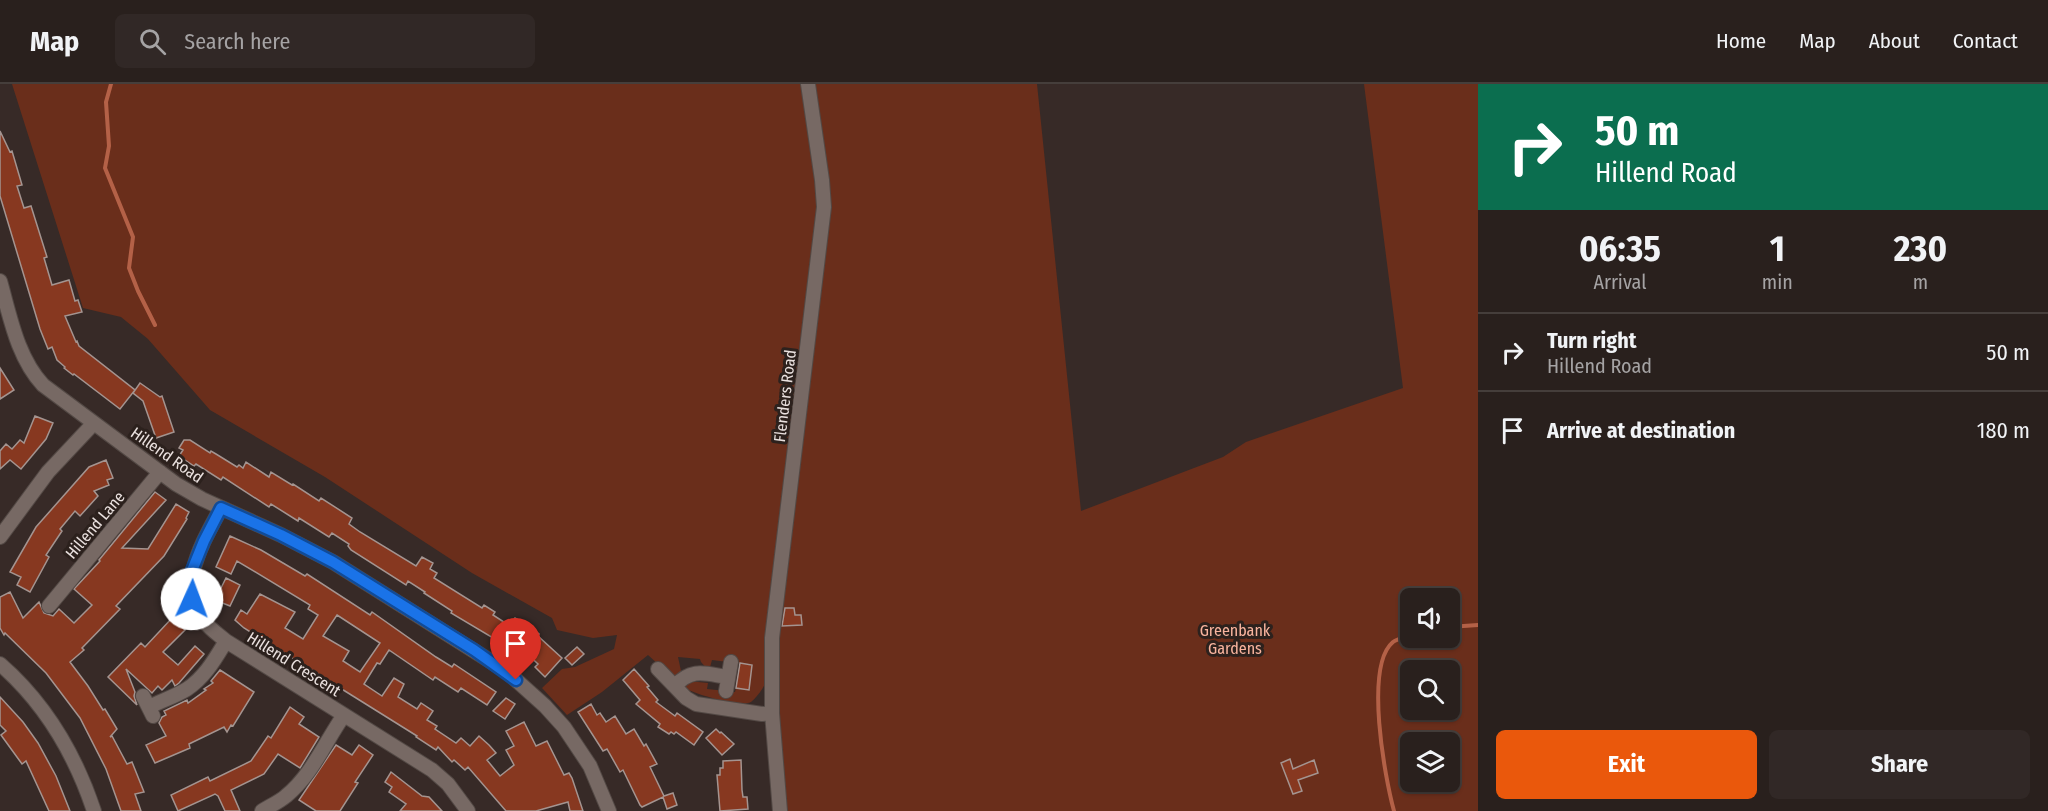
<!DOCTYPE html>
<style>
:root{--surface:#29201d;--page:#312826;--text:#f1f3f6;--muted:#a5a3a4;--line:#453e3b;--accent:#ea580c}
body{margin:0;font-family:"Fira Sans Condensed",sans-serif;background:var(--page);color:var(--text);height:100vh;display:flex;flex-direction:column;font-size:22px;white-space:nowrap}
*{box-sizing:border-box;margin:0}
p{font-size:20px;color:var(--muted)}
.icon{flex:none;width:33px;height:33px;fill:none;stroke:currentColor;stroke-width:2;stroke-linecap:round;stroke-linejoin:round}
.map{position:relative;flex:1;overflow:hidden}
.details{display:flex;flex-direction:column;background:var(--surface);width:570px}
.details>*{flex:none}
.hud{background:#0b6e4f;color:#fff;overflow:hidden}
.controls{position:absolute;left:1400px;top:504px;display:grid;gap:12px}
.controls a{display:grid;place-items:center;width:60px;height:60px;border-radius:9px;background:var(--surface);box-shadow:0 2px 4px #0004,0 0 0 2px var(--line);font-size:30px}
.pin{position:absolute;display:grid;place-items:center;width:51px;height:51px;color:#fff;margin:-62px -26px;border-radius:50% 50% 50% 0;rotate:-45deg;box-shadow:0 0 6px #0007}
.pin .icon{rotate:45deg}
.me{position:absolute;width:66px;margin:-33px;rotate:2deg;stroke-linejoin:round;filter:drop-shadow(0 0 4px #0008)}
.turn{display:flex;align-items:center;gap:21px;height:126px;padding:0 18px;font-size:27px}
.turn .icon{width:78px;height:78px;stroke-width:2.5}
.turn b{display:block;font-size:42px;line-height:51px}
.eta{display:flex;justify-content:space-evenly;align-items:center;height:102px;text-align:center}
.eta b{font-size:36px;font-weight:700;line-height:42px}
.action{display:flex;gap:12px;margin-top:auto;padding:12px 18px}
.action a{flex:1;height:69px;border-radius:9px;background:var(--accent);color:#fff;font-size:24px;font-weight:700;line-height:69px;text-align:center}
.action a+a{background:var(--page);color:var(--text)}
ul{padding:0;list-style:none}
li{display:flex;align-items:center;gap:18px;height:78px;padding:0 18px;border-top:2px solid var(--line)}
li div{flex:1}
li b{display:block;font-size:22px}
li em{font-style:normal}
header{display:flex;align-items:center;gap:36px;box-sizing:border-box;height:84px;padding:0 30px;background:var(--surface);border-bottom:2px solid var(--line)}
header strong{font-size:28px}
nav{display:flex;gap:33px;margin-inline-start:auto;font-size:21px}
.search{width:420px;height:54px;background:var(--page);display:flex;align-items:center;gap:15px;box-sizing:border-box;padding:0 21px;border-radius:9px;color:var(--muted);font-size:22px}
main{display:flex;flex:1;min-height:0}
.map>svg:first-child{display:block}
</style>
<header>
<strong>Map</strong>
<div class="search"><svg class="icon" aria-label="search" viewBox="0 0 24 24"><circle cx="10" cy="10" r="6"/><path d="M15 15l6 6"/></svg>Search here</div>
<nav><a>Home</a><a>Map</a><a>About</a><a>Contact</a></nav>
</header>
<main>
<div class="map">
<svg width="1478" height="727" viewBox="0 0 1478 727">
<rect width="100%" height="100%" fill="#372a27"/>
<!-- green -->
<path fill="#6a2e1b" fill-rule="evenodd" d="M12,0H801L813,67L819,120L764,575C764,582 766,592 765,599C764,604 755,615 751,618C739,624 697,610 686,605L685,600L688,597L708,599L707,605L735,608L736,604L749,606L752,581L712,576L709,587L701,578L700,575L678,573L681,587L675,592L664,581H659L648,571L602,608L567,631L542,604L562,585L575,583L614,565L617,551L593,554L557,546L552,534L472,489L325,393L210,326L148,255L121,233L83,224Z
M813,0H1037L1081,427L1223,373L1246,358L1403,304L1364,0H1478V727H785L777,609L779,571L780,507L827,150L830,107ZM1410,514H1449V554H1410ZM1410,586H1449V626H1410ZM1410,658H1449V698H1410Z"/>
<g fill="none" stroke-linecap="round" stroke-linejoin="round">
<!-- stream -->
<path stroke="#b46147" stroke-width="4" d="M111,0L106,18L109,62L105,84L133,153L129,184L138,207L155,241
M1449,543L1478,541
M1394,727C1385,694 1364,582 1393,558C1397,555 1405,553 1410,551"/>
</g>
<!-- building -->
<path fill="#873820" stroke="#a49490" stroke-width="1.5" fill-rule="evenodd" d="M0,47L10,68L12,67L22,101L17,102L24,124L31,122L47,173L44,174L52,201L69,196L75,217L78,216L82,228L65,232L76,258L77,257L79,262L135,306L120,325L74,290L73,291L64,284L65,283L57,276L52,263L48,265L40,245L0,112Z
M0,284L14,306L0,315Z
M140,299L160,313L162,312L174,348L156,354L143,317L133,309Z
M35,332L53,339L46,355L21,385L10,376L0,385V367L6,360L12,365L20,356L24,359Z
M184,356H190L210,369L211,367L216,370L237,383L239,381L243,384L246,378L269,393L271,388L292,401L293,400L319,417L321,414L352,434L349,440L360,448L416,482L422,473L433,479L430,485L437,489L434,494L482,524L484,521L495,528L493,531L510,542L515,534L527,541L539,550L538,552L562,574L545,593L535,583L538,580L523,566L519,572L499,560L500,558L451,529L452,527L424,509L425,508L408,497L406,501L351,466L348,462L349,460L332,449L329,453L299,434L298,437L271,420L269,423L223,393L221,396L196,380L194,382L179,372L183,366L179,364Z
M106,376L113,394L107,396L109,401L94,407L98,412L80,432L75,427L60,445L62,447L46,471L49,473L30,508L17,501L21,493L10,488L36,443L89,383Z
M155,408L166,416L122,464L148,465L176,420L189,428L186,434L187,435L164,472L116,522L120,525L82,564L84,566L70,578L88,602L103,626L105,625L117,645L110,653L112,652L127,680L132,678L144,708L135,710L141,727H121L106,685L80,634L46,589L5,549L4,551L0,544V513L10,508L23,534L39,518L44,529L53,532L59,525L74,539L92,521L74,505L100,477L99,476Z
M230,452L261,466L305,492L307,490L370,531L372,528L436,573L452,583L454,580L496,608L487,621L461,604L458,608L435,593L433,596L389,566L380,580L377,579L364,600L382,612L394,594L404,600L398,613L417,625L421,619L433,627L427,636L437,642L435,645L456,659L461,654L470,662L479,652L489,661L496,669L487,676L500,692L514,681L506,666L514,662L506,647L524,638L536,662L547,657L564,691L569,689L572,694L583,727H570L568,718L536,727H506L468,683L465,686L454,676L452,678L438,663L436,666L416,653L417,652L244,544L235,536L241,526L247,530L260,510L295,528L285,544L303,555L318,531L308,525L310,521L237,477L231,490L216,483ZM337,531L380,559L360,588L343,577L349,567L323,552Z
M226,494L240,501L230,522L215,516Z
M785,524H794L795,531H801L802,541L782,542Z
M172,534L185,546L163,568L178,581L195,562L204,570L179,599L175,602L172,596L162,606L158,602L152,609L126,585L135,608L134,612L137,621L108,593L141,559L145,563Z
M577,563L584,570L572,581L565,574Z
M740,579L752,581L749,606L736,604Z
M634,585L649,602L647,603L658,616L656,618L675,632L677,629L703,648L694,661L676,648L674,650L671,648L669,650L658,643L660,640L636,620L640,616L623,596Z
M220,586L254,608L233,642L231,641L227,648L224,643L189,660L190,664L155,679L146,661L166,652L159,639L162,633L166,631L164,627L187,616L188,619L206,606L204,605L213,599L211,597Z
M0,613L23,638L38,659L56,692L70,727H49L26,677L22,680L1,651L6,647L0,641Z
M506,614L515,620L505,635L493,627Z
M591,620L597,631L600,629L606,638L615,632L626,650L634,645L644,662L646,660L657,680L650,683L664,712L673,709L677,721L667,725L663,713L642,723L640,721L623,686L620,688L607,665L603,667L578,628Z
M290,623L304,633L299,640L319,653L300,684L278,670L264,690L231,706L240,727H225L218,712L215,710L178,727L171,711L208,693L210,697L251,677L268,652L271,654Z
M716,645L720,649L721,648L734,660L722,671L706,654Z
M336,661L352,671L359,661L373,671L355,698L358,699L340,727H316L299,716Z
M1290,675L1293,685L1314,676L1318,689L1298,696L1302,707L1293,710L1281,679Z
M741,676L742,706L743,713H747L748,725L720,727L717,691H720V684H723V677Z
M391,688L422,712L429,713L442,727H400L406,720L389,708L392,703L385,698Z"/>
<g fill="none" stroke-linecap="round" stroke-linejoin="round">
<defs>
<path id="minor" d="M0,197C10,232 17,273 43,301L176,400L202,415L281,451L333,478L506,587L545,622L564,643L590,682L609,727
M221,424C203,458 175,502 205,538C210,545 219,551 226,557L432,686L448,700L468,727
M0,453L48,388L94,339
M49,522L160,388
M0,580C46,620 75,670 94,727
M658,585L686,614L696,620L762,630L772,629
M675,602C692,583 706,590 728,593
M726,607L731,578
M143,612L153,632
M149,623C161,617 176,612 187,605C205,593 215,575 226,557
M262,727C270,722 279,718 286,712C312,691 325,658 344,631
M780,727L772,629V554L824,123L822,96L808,0"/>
</defs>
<!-- minor casing -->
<use href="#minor" stroke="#534945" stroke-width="16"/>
<!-- minor -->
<use href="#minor" stroke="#776964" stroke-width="14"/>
</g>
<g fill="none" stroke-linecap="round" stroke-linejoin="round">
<defs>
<path id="route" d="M192,515L191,489L204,457L221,424L281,451L333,478L474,566L516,596"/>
</defs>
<!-- route casing -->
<use href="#route" stroke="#114b97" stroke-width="15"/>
<!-- route -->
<use href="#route" stroke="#1a73e8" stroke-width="10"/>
</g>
<g text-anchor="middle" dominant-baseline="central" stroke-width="6" stroke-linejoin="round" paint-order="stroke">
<!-- street labels -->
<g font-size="16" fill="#eae1df" stroke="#2c211d">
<text transform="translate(785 312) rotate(-83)">Flenders Road</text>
<text transform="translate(167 371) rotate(35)">Hillend Road</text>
<text transform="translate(95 441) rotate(-50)">Hillend Lane</text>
<text transform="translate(294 580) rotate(32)">Hillend Crescent</text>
</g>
<!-- park labels -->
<g font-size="16" fill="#f9b49e" stroke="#2c211d">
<text x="1235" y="546">Greenbank<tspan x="1235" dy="18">Gardens</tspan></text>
</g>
</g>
</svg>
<div class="controls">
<a><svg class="icon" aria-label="sound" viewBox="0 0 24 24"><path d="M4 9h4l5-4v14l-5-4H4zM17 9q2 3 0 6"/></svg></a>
<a><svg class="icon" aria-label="search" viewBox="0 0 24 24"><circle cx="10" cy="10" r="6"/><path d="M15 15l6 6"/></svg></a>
<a><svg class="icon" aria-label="layers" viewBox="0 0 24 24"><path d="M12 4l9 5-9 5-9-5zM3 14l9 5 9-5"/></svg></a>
</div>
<div class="pin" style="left:516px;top:596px;background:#d93025"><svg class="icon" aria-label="arrive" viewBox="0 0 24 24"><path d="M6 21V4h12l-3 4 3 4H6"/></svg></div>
<svg class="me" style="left:192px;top:515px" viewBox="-20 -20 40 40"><circle r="19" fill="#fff"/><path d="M0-13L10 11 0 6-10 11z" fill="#1a73e8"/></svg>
</div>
<section class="details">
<div class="hud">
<div class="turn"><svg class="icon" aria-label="right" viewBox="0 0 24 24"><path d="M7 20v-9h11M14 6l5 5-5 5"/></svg><div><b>50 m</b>Hillend Road</div></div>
</div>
<div class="eta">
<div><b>06:35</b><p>Arrival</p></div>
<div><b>1</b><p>min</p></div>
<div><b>230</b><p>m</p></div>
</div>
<ul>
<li><svg class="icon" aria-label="right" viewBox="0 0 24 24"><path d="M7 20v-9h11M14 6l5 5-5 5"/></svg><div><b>Turn right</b><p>Hillend Road</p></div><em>50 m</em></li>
<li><svg class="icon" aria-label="arrive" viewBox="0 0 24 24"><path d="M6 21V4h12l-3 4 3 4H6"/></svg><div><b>Arrive at destination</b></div><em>180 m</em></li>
</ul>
<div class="action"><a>Exit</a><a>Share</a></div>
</section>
</main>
